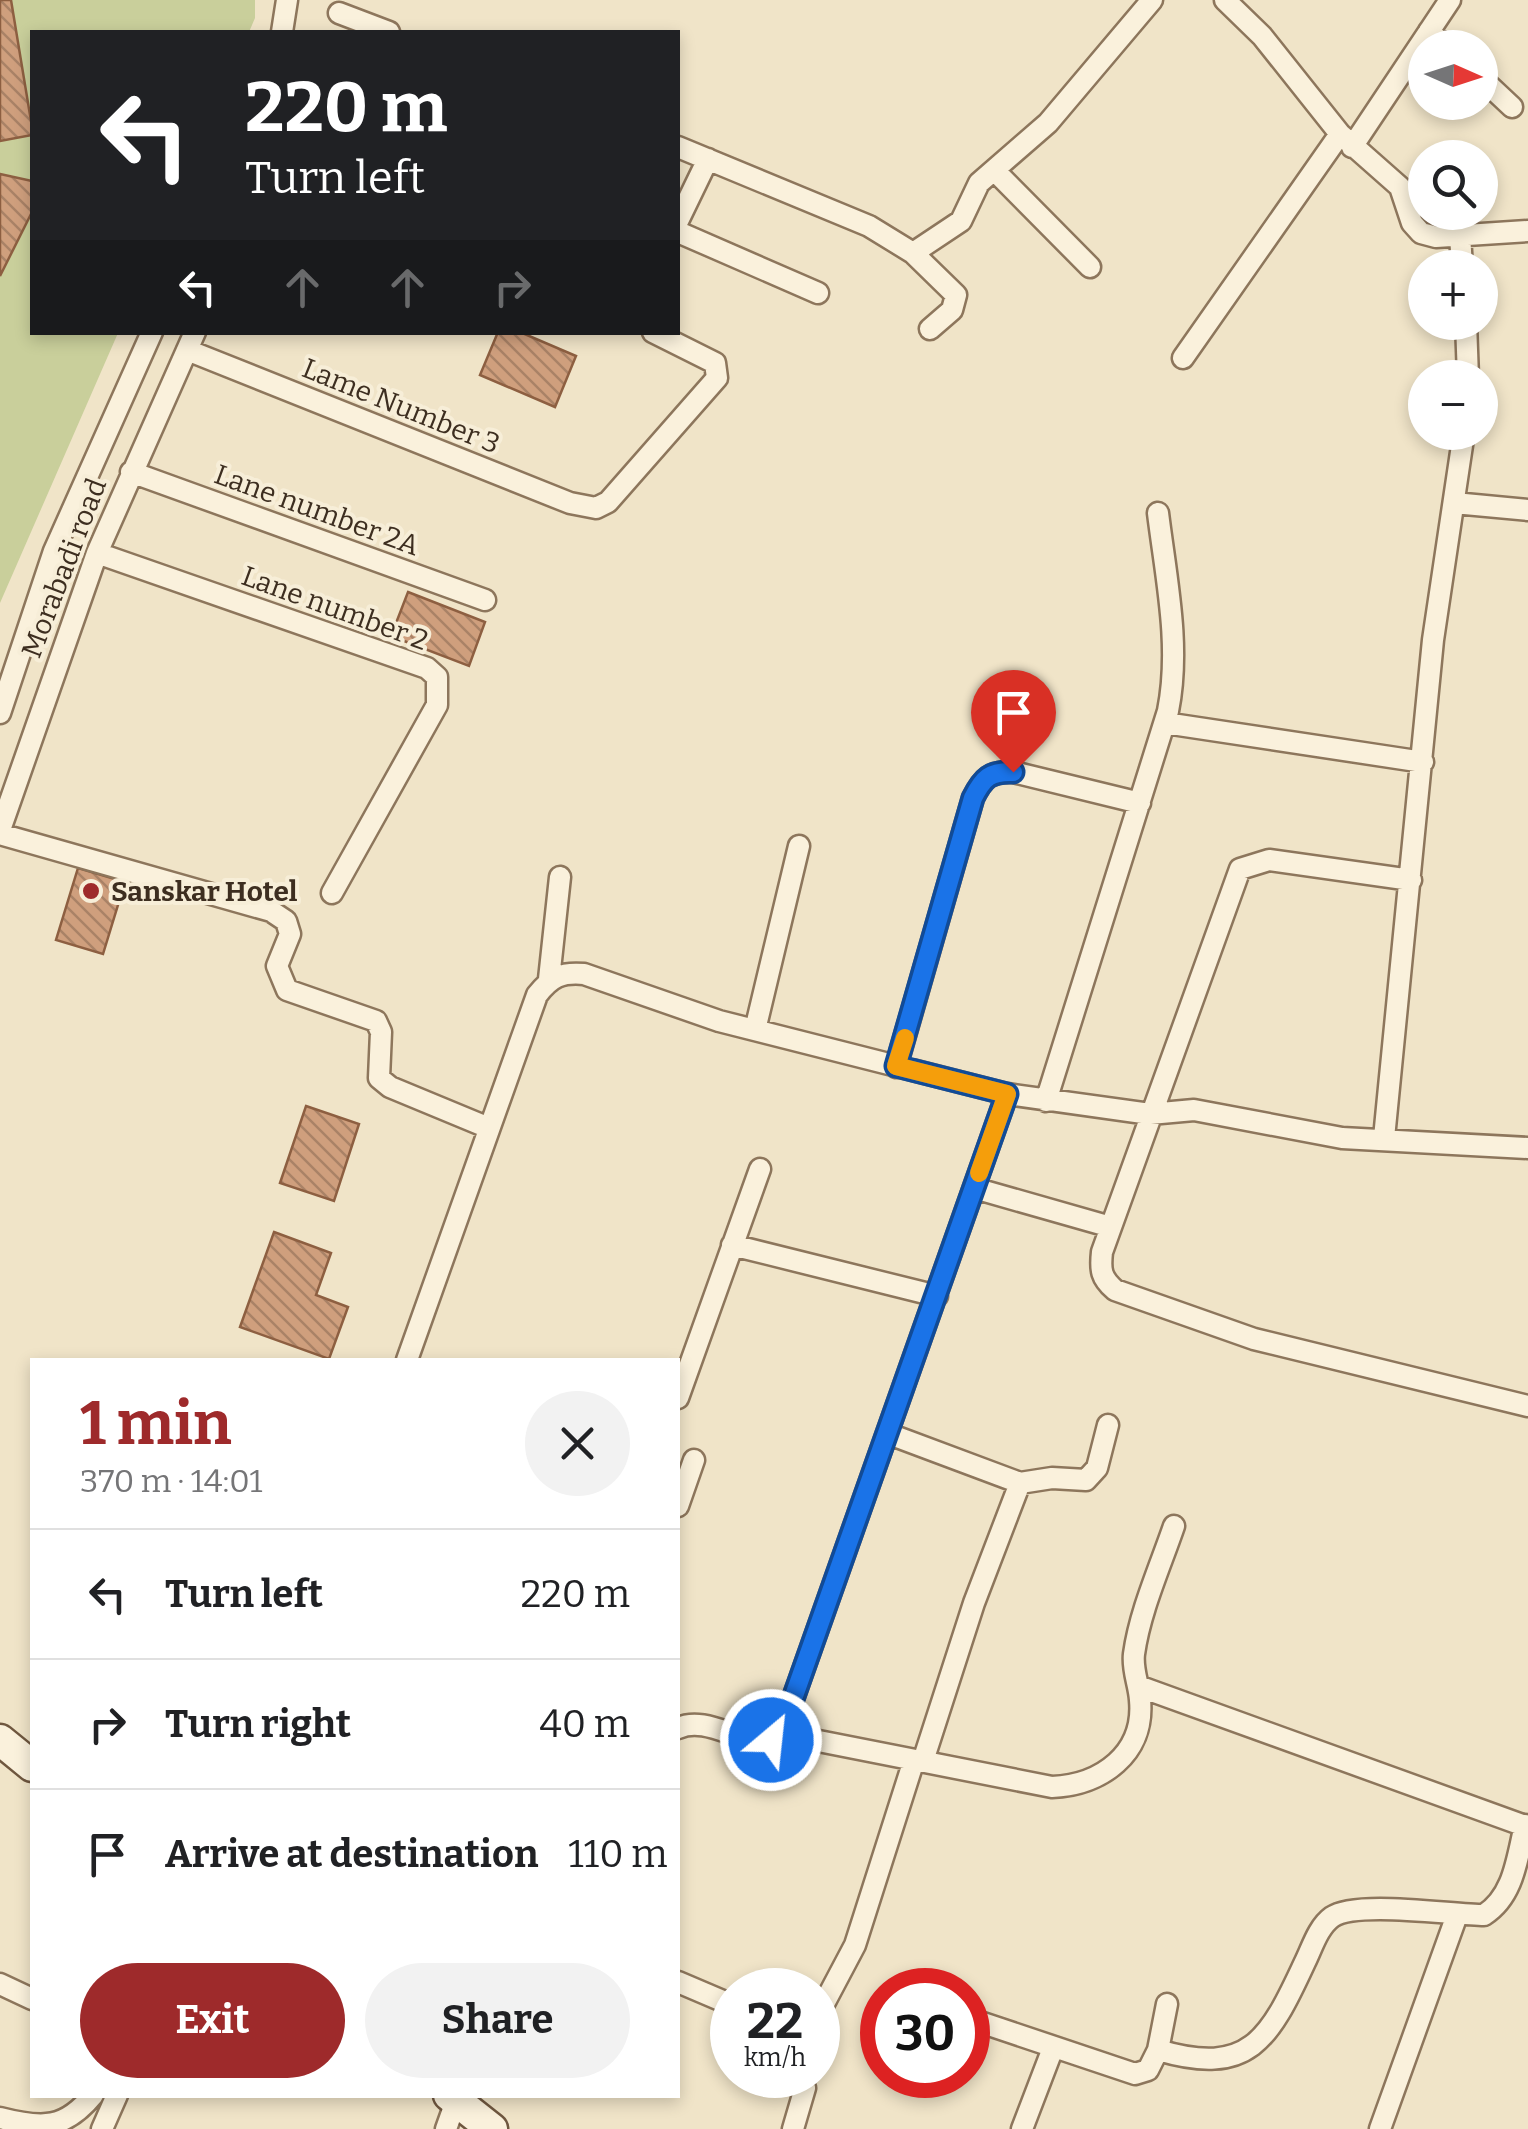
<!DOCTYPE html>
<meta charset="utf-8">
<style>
:root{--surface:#fff;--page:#f2f2f2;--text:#202124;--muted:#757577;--line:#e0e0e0;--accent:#9e2a2b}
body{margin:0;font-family:Bitter,serif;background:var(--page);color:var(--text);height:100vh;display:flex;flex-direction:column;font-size:38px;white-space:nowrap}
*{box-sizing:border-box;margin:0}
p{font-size:32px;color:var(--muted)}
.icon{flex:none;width:55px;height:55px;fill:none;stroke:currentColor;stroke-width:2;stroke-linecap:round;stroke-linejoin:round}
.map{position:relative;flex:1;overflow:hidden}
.details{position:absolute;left:30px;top:1358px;width:650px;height:740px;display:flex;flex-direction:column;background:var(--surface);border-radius:0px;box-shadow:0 5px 15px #0003}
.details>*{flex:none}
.hud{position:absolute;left:30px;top:30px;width:650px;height:305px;border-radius:0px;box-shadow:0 5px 15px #0003;background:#202124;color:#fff;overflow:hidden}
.needle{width:65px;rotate:93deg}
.controls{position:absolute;left:1408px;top:30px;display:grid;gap:20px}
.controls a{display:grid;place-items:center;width:90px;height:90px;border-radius:50%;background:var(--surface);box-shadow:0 5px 15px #0003;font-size:50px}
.speed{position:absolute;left:710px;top:1968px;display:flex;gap:20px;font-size:50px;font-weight:700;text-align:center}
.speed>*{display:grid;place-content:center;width:130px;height:130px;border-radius:50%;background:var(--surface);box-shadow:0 5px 15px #0003;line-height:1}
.speed small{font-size:25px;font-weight:400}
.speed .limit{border:15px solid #d22;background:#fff;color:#111}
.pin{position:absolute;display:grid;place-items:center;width:85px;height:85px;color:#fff;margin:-102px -42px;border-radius:50% 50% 50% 0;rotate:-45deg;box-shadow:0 0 10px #0007}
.pin .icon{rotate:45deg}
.me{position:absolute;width:110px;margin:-55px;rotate:28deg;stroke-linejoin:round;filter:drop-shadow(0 0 8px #0008)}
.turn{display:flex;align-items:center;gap:35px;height:210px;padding:0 50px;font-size:45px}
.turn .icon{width:130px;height:130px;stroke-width:2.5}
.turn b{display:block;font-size:70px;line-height:85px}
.lanes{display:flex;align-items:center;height:95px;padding:0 50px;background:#0003;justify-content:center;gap:50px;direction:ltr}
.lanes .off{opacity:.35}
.round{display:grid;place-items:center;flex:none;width:105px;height:105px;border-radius:52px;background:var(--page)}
.summary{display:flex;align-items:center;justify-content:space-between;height:170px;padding:0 50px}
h1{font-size:60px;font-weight:700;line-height:75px;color:var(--accent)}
.button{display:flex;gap:20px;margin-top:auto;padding:20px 50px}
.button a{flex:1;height:115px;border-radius:60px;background:var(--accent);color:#fff;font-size:40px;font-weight:700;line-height:115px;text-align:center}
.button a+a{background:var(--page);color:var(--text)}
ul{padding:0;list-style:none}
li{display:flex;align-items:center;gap:30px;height:130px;padding:0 50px;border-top:2px solid var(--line)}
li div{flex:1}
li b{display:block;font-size:38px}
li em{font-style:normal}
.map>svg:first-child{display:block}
</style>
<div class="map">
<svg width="1528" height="2129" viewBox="0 0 1528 2129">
<defs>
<pattern id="building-back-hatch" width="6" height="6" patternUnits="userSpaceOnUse" patternTransform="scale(2.5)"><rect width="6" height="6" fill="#cf9f7d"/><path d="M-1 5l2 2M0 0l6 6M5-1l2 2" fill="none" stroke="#a98266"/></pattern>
</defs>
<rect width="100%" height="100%" fill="#f0e4c8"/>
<!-- green -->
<path fill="#c9cf9b" d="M0,0H255V18L249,32H32V332L118,333L0,603Z"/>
<!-- building -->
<path fill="url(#building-back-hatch)" stroke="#8d5f41" stroke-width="2.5" d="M0,0H11L32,127V135L0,141Z
M0,174L32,181V212L0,276Z
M498,332H520L576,356L555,407L480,375Z
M408,592L485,622L469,666L391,636Z
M78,868L125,882L103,954L56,940Z
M306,1106L359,1124L334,1201L280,1183Z
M274,1232L331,1253L316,1295L348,1307L329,1359L240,1327Z"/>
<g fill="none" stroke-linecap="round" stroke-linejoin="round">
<defs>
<path id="minor" d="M1225,0L1262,36L1340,134L1400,187L1412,223L1421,233L1436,237L1528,231
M339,13L389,32
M1429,31L1447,48
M282,32L287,0
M1480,77L1512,107
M678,147L869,226L913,253L956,295L952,310L930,329
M1352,147L1450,0
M994,170L1090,267
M678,221L708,159
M678,232L818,293
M1460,234L1462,268
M913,253L961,221L979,183L1048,123L1152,0
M1466,322L1468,378
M187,350L570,503L596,508L608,502L717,378L715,363L653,332
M1183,358L1340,134
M131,472L485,600
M1454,503L1528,510
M97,553L427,668L437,677V705L332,893
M0,713L54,551L152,332
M1165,723L1423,762
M0,830L97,553L195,332
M0,834L271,911L286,921L290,934L277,966L287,990L376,1021L381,1032L379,1078L390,1087L489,1128
M1411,880L1269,860L1240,869L1102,1252C1100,1270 1101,1278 1115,1290L1254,1339L1528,1406
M549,979L560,877
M755,1030L799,846
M896,1067L973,798C983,778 990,771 1013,772L1140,803
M1046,1101L1168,711C1181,646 1166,578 1158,513
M1384,1138L1433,640L1464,432
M974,1188L1111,1227
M732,1245L937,1296
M407,1360L537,995C551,977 561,972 584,974L719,1021L1007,1094L1150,1114L1194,1110L1342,1138L1528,1148
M678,1398L760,1169
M889,1434L1020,1483L974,1603L923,1761
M1020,1483L1052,1478L1086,1480L1097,1468L1108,1425
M678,1506L694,1460
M1138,1686L1528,1827
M678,1728C707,1715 739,1744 771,1741L783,1727L1007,1094
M778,1733L1052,1787C1101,1785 1145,1754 1140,1700C1139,1684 1132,1670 1134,1654C1140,1611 1160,1567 1174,1526
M678,1982L732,2005
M0,1984L32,1999
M818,2015L855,1945L914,1760
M968,2018L1135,2074L1148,2070L1158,2050L1167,2004
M1158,2050C1249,2077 1269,2040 1305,1962C1312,1948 1318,1927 1332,1917C1356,1900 1452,1915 1484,1915C1514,1896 1517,1858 1525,1825
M0,2118C43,2129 65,2129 93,2095
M102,2129L117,2095
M446,2129L456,2101
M793,2129L805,2088
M1022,2129L1053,2048
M1380,2129L1457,1915"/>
<path id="secondary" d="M0,1740L32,1766
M449,2095L492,2129"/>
</defs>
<!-- minor casing -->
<use href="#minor" stroke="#8d765c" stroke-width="25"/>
<!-- secondary casing -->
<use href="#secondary" stroke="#6f573f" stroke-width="35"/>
<!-- minor -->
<use href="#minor" stroke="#faf1dc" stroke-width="20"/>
<!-- secondary -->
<use href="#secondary" stroke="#faf1dc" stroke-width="30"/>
</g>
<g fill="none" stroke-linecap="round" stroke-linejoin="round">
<defs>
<path id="route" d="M771,1740L783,1727L1007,1094L896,1066L973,798C983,778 990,771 1013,772"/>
</defs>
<!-- route casing -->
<use href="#route" stroke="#114b97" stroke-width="25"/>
<!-- route -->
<use href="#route" stroke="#1a73e8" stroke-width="18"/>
<!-- slow -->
<path stroke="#f59e0b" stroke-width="18" d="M905,1038L896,1066L1007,1094L979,1173"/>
</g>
<!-- markers -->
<circle fill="#9e2a2b" stroke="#f7eed8" stroke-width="4" cx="91" cy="891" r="10"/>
<g text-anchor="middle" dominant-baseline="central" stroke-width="8" stroke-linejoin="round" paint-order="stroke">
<!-- street labels -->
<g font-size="28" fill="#3d2e20" stroke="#f7eed8">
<text transform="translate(401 406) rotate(22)">Lame Number 3</text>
<text transform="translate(317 510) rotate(20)">Lane number 2A</text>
<text transform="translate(64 568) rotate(-69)">Morabadi road</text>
<text transform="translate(335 608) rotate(20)">Lane number 2</text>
</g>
<!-- poi labels -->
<g font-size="28" font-weight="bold" fill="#3d2e20" stroke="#f7eed8" text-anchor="start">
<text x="111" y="891">Sanskar Hotel</text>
</g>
</g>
</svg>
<div class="controls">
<a><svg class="needle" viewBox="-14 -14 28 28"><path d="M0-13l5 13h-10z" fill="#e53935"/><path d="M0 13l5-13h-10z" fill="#757577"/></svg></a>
<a><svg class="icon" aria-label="search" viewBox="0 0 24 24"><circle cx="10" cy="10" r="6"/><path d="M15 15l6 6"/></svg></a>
<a>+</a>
<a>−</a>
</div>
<div class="speed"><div>22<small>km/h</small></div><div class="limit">30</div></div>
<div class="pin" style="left:1013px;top:772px;background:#d93025"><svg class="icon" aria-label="arrive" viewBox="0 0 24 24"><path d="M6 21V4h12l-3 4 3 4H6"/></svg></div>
<svg class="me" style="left:771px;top:1740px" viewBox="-20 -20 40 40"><circle r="17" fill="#1a73e8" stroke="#fff" stroke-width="3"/><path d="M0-11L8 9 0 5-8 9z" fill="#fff"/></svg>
<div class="hud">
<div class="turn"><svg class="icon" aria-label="left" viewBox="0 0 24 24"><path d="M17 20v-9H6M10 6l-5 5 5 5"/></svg><div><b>220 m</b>Turn left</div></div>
<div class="lanes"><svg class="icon" aria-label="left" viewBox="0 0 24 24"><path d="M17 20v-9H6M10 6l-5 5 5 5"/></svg><svg class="icon off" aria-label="ahead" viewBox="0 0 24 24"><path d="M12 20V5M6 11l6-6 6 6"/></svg><svg class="icon off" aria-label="ahead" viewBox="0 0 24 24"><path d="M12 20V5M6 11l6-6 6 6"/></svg><svg class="icon off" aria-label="right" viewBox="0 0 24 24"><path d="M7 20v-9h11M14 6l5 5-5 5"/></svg></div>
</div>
<section class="details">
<div class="summary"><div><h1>1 min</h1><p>370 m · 14:01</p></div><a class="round"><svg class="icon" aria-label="close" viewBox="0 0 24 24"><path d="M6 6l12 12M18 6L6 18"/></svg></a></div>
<ul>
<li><svg class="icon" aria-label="left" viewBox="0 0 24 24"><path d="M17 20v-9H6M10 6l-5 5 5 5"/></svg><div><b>Turn left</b></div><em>220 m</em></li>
<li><svg class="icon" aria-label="right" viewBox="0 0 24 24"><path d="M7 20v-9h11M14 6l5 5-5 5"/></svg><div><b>Turn right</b></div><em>40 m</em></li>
<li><svg class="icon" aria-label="arrive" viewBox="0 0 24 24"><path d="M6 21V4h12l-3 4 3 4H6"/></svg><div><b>Arrive at destination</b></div><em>110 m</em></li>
</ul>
<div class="button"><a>Exit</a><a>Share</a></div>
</section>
</div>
